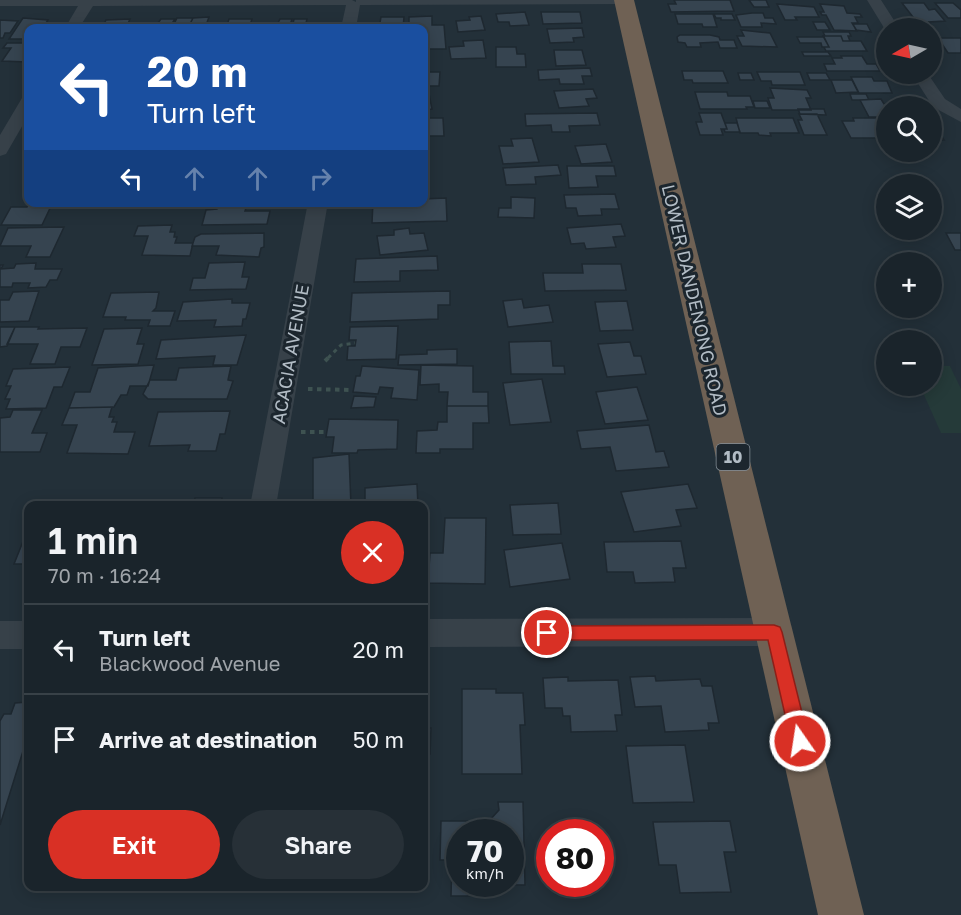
<!DOCTYPE html>
<meta charset="utf-8">
<style>
:root{--surface:#1a242b;--page:#273037;--text:#f1f3f6;--muted:#9fa4a9;--line:#384147;--accent:#d93025}
body{margin:0;font-family:"Golos Text",sans-serif;background:var(--page);color:var(--text);height:100vh;display:flex;flex-direction:column;font-size:22px;white-space:nowrap}
*{box-sizing:border-box;margin:0}
p{font-size:20px;color:var(--muted)}
.icon{flex:none;width:33px;height:33px;fill:none;stroke:currentColor;stroke-width:2;stroke-linecap:round;stroke-linejoin:round}
.map{position:relative;flex:1;overflow:hidden}
.panel{position:absolute;left:24px;top:501px;width:404px;height:390px;display:flex;flex-direction:column;background:var(--surface);border-radius:12px;box-shadow:0 3px 15px #0003,0 0 0 2px var(--line)}
.panel>*{flex:none}
.hud{position:absolute;left:24px;top:24px;width:404px;height:183px;border-radius:12px;box-shadow:0 3px 15px #0003,0 0 0 2px var(--line);background:#1a4fa0;color:#fff;overflow:hidden}
.needle{width:39px;rotate:261deg}
.tools{position:absolute;left:876px;top:18px;display:grid;gap:12px}
.tools a{display:grid;place-items:center;width:66px;height:66px;border-radius:50%;background:var(--surface);box-shadow:0 3px 15px #0003,0 0 0 2px var(--line);font-size:30px}
.speed{position:absolute;left:446px;top:819px;display:flex;gap:12px;font-size:30px;font-weight:700;text-align:center}
.speed>*{display:grid;place-content:center;width:78px;height:78px;border-radius:50%;background:var(--surface);box-shadow:0 3px 15px #0003,0 0 0 2px var(--line);line-height:1}
.speed small{font-size:15px;font-weight:400}
.speed .limit{border:9px solid #d22;background:#fff;color:#111}
.pin{position:absolute;display:grid;place-items:center;width:51px;height:51px;color:#fff;margin:-26px;border:3px solid #fff;border-radius:50%;box-shadow:0 2px 6px #0007}
.me{position:absolute;width:66px;margin:-33px;rotate:347deg;stroke-linejoin:round;filter:drop-shadow(0 0 4px #0008)}
.turn{display:flex;align-items:center;gap:21px;height:126px;padding:0 24px;font-size:27px}
.turn .icon{width:78px;height:78px;stroke-width:2.5}
.turn b{display:block;font-size:42px;line-height:51px}
.lanes{display:flex;align-items:center;height:57px;padding:0 24px;background:#0003;justify-content:center;gap:30px;direction:ltr}
.lanes .off{opacity:.35}
.round{display:grid;place-items:center;flex:none;width:63px;height:63px;border-radius:32px;background:var(--page)}
.overview{display:flex;align-items:center;justify-content:space-between;height:102px;padding:0 24px}
h1{font-size:36px;font-weight:600;line-height:45px}
.button{display:flex;gap:12px;margin-top:auto;padding:12px 24px}
.button a{flex:1;height:69px;border-radius:36px;background:var(--accent);color:#fff;font-size:24px;font-weight:600;line-height:69px;text-align:center}
.button a+a{background:var(--page);color:var(--text)}
ul{padding:0;list-style:none}
li{display:flex;align-items:center;gap:18px;height:90px;padding:0 24px;border-top:2px solid var(--line)}
li div{flex:1}
li b{display:block;font-size:22px}
li em{font-style:normal}
.map>svg:first-child{display:block}
</style>
<div class="map">
<svg width="961" height="915" viewBox="0 0 961 915">
<rect width="100%" height="100%" fill="#233039"/>
<!-- green -->
<path fill="#253a39" d="M932,366H950L961,389V433H941L920,386H932Z"/>
<!-- building -->
<path fill="#364450" stroke="#1e2830" stroke-width="1.5" fill-rule="evenodd" d="M674,0H730L734,11L671,12L668,4H676Z
M749,0H766L769,7H754Z
M902,3H924L929,10L935,9L945,21L929,22L932,26H920Z
M935,3H953L961,10V18H948Z
M777,4L814,7L819,17H795L797,20H785Z
M820,4L844,6L847,13L860,14L862,17H855L858,23H852L857,31L834,30L826,15H822L820,12H824Z
M525,12L529,25L510,26L509,22H498L496,14Z
M541,12H580L582,23L543,24Z
M752,13H763L765,18H773L776,24L761,23L762,27H741L736,15Z
M675,14H713L717,27H703L702,24H678Z
M714,14H732L735,20H721V18H716Z
M432,16V25H444L446,49H427V42H423V28H409V17Z
M481,16L485,30L458,32L456,21L470,20L469,17Z
M209,17L205,28H188L193,18Z
M381,17H404L403,28H379Z
M23,18L48,20L46,23H52L50,28H52H28L26,39H9Z
M177,18H193L188,28H172Z
M130,19L126,28H102L106,20Z
M161,19H175L169,28H139L146,23H158Z
M229,19H252L249,28H232L233,25H227Z
M280,19H292L289,28H256H263L265,23H278Z
M294,19H307L306,23H322V25H328V28H292Z
M0,20L18,21L10,33H5L3,38H0Z
M813,22H825L830,30H817Z
M853,24H867L871,32L856,30Z
M582,28L584,37L573,38L574,42L550,43L547,29Z
M741,30L770,33L777,47L742,46L737,36H744Z
M823,32H849L851,36H848L850,41H843L841,36H825Z
M680,35H710L719,37L720,40H734L737,48H720L718,42L700,43L701,47H687L685,43L678,42L677,37Z
M823,36H841L843,41H861L867,51H826L824,47H829Z
M797,37H824L829,47H822L821,43H800Z
M938,38H961V53H948Z
M483,40L486,58L451,59L449,47L464,46L463,41Z
M7,43H28L27,62L2,61L11,48H3Z
M496,47H516L517,54H525L526,67H496Z
M554,50H582L586,65L556,66Z
M802,52H828L831,56H804Z
M841,56H862L867,64H876L880,71H827L824,64H835L832,58H842Z
M590,68L592,76H582L584,84H560L559,79L539,80L538,70Z
M682,71H723L728,83H693L692,80H684Z
M423,72H440L439,86H423Z
M757,72H800L805,85H772L771,81H761Z
M738,73H751L754,80H740Z
M807,73H826L830,80H810Z
M851,77H872L874,81H887L892,93H859Z
M831,80H852L858,92L836,93Z
M770,88L807,90L811,98H806L811,110H772L768,98H774Z
M593,89L597,98L586,99L589,106L559,108L554,91Z
M695,92H727L728,96H750L754,107H746L747,109H700Z
M423,94H429L432,109L423,110Z
M850,94H866L869,100H852Z
M881,99L884,104H898L899,106H886V117H869L860,100Z
M753,101H767L770,108H755Z
M798,109H824L826,115L800,114Z
M597,113L600,125L569,126L570,132H552L551,125L526,126L525,114Z
M699,113H721L727,129H721L723,135H700L696,122H702Z
M799,114H817L827,135H804L798,120H802Z
M423,118H443L444,136H423Z
M736,118H793L799,133H770L771,136L759,135L758,133H740Z
M853,118H879L886,131V138H851L842,121H854Z
M725,123H737L740,132H725L724,129H727Z
M932,129L933,132H939L944,140H932Z
M532,138L539,162L503,164L499,146H513L511,139Z
M606,144L612,162L581,164L575,146Z
M558,165L561,175L535,177L536,184L506,185L503,168Z
M567,166H614L616,176H596L598,187L569,188Z
M615,194L619,209H601L602,215L578,216L576,208H566L564,195Z
M511,197L535,198L534,218L498,217L499,208H511Z
M446,198L447,221L372,223L373,202H423V199Z
M53,202L42,225H1L11,207H27L29,203Z
M166,202H201L200,208H164Z
M218,202H248L245,211H270L267,224L202,225L206,210L217,209Z
M621,224L625,236L613,237L616,247L586,249L584,243L571,244L567,228Z
M172,225L170,232H175L174,237H177L175,243H193L190,256L142,255L148,236H134L138,226Z
M64,227L50,257H26L31,246H0L8,228Z
M409,228L410,234L424,233L428,250L380,255L377,236L394,235V230Z
M264,233V247L261,248L259,257L216,255L219,246H192L195,237L201,234Z
M946,233H961V250H955Z
M437,256L438,270L400,271V281L354,282L356,259Z
M245,262L242,277H249L246,289L190,290L193,278H205L209,263Z
M36,263L35,269H62L57,280H50L46,287L28,288L30,283H13L12,287H0V265H3L1,269L14,268L16,264Z
M582,264H621L626,290L545,291L543,273H583Z
M39,291L29,321L0,322V300H9L13,292Z
M450,291V305H438V319L350,322L352,293Z
M159,292L156,308L153,311H175L170,326H148L150,320H125L126,317H103L111,293Z
M232,299V303H250L246,319H243L242,326L214,327L216,320L177,321L183,302Z
M522,299L524,308L549,305L553,322L508,327L503,301Z
M627,301L633,330L600,331L595,302Z
M398,326L396,359L347,360L348,346H355L356,340H349L350,327Z
M0,327H15L7,346L0,347Z
M15,327H39L38,329L87,328L80,347H61L55,364H30L38,344H7Z
M142,328L137,344H144L138,364L92,365L104,329Z
M246,335L237,365H213L215,356L156,359L161,340Z
M551,341L553,366H564L565,374H511L509,342Z
M630,342L634,356H641L646,374L607,377L598,344Z
M457,349V364L398,365L399,355L427,354V350Z
M154,365L148,386H130L127,395H121L114,407L69,408L75,392H90L98,368Z
M421,365L473,366V392H488V406H447L448,392H439V384L420,385Z
M231,366L228,380L233,381L227,399H148L143,394L150,380H176L179,368Z
M362,366L419,370L417,400L391,398L393,388L380,387L378,394L353,392L356,376H360Z
M70,367L62,387H54L46,408L6,409L10,399H5L11,386H6L13,369Z
M542,379L551,422L510,425L503,383Z
M637,387L648,420L605,424L596,392Z
M354,396L376,397L374,407L351,408Z
M447,406H488L489,423H473V449H440V453H416L417,431L437,430L438,422H447Z
M112,407L109,417H114L112,422H117L114,432H135L128,454L67,453L77,425H62L69,408Z
M13,410H42L32,433H47L40,452H0V418L10,417Z
M230,411L225,434H220L216,451H188L190,445L149,446L158,412Z
M329,419L398,420L397,449L358,450L357,453H332L334,437H326Z
M649,425L656,452L664,451L669,467L616,471L610,447L581,449L577,431Z
M349,454L351,506H313V458Z
M417,484L418,506H365V488Z
M688,484L697,508L676,510L681,526L634,532L621,492Z
M195,498H222L221,506H193Z
M558,503L561,534L513,535L510,505Z
M445,518H486L485,584L428,583L430,553H443Z
M26,534H28V564H14Z
M681,541L686,568H673L675,582L635,583L633,572H607L604,542Z
M562,543L570,579L510,587L504,550Z
M655,676L656,681L700,679L702,686H712L719,723H708L709,730L665,732L661,706L635,707L630,677Z
M568,677V681L618,680L622,715H615L617,731L571,732L570,716H563L562,708H545L543,678Z
M462,689H496V693H523L525,725H520L522,774H462Z
M28,702V735L0,825V721L4,714H11L15,703Z
M423,728H431L430,754L423,755Z
M685,745L694,802L633,803L626,746Z
M498,802H523L525,885L473,884V896H451L452,860H440L441,821H489L499,810ZM459,832H510V884H459Z
M730,821L736,852H724L731,892L680,893L676,865H659L653,822Z"/>
<g fill="none" stroke-linecap="round" stroke-linejoin="round">
<!-- path-far1 -->
<path stroke="#3e5251" stroke-width="3" stroke-dasharray="4 4" stroke-linecap="butt" d="M328,358L341,345L355,343"/>
<!-- path -->
<path stroke="#3e5251" stroke-width="4" stroke-dasharray="4.5 4.5" stroke-linecap="butt" d="M325,361L329,357
M308,389L353,390
M301,432H327"/>
<!-- street -->
<path fill="#374149" fill-rule="evenodd" d="M0,0H352L356,2V0H631L624,4L360,5L356,28H341L346,5L93,6L79,28H65L78,6H0Z
M867,0H881L899,28H886V31Z
M912,74H928L945,99L961,109V122L933,107Z
M28,97V116L6,154L0,156V135L22,98Z
M308,202H328L276,506H250Z
M774,618L784,622L789,632L784,642L774,646L423,647V619Z
M0,621H28V649H0Z"/>
<!-- highway -->
<path fill="#6f6154" fill-rule="evenodd" d="M614,0H634L864,915H818Z"/>
</g>
<!-- route -->
<path fill="#d93025" stroke="#8d1f18" stroke-width="1.5" d="M774,625L780,627L782,632L809,741L806,747L800,750L794,747L791,741L768,640H547L541,638L539,633L541,628L547,626Z"/>
<g text-anchor="middle" dominant-baseline="central" stroke-width="6" stroke-linejoin="round" paint-order="stroke">
<!-- shield labels -->
<rect fill="#1c262e" stroke="#858f98" stroke-width="1.5" x="716.5" y="444" width="33" height="26" rx="4.5"/>
<g font-size="16" font-weight="bold" fill="#b2bcc5">
<text x="733" y="457">10</text>
</g>
<!-- street labels -->
<g font-size="18" fill="#b2bcc5" stroke="#1c262e">
<text transform="translate(695 300) rotate(77)">LOWER DANDENONG ROAD</text>
<text transform="translate(290 354) rotate(-80)">ACACIA AVENUE</text>
</g>
</g>
</svg>
<div class="tools">
<a><svg class="needle" viewBox="-14 -14 28 28"><path d="M0-13l5 13h-10z" fill="#e53935"/><path d="M0 13l5-13h-10z" fill="#9fa4a9"/></svg></a>
<a><svg class="icon" aria-label="search" viewBox="0 0 24 24"><circle cx="10" cy="10" r="6"/><path d="M15 15l6 6"/></svg></a>
<a><svg class="icon" aria-label="layers" viewBox="0 0 24 24"><path d="M12 4l9 5-9 5-9-5zM3 14l9 5 9-5"/></svg></a>
<a>+</a>
<a>−</a>
</div>
<div class="speed"><div>70<small>km/h</small></div><div class="limit">80</div></div>
<div class="pin" style="left:547px;top:633px;background:#d93025"><svg class="icon" aria-label="arrive" viewBox="0 0 24 24"><path d="M6 21V4h12l-3 4 3 4H6"/></svg></div>
<svg class="me" style="left:800px;top:741px" viewBox="-20 -20 40 40"><circle r="17" fill="#d93025" stroke="#fff" stroke-width="3"/><path d="M0-11L8 9 0 5-8 9z" fill="#fff"/></svg>
<div class="hud">
<div class="turn"><svg class="icon" aria-label="left" viewBox="0 0 24 24"><path d="M17 20v-9H6M10 6l-5 5 5 5"/></svg><div><b>20 m</b>Turn left</div></div>
<div class="lanes"><svg class="icon" aria-label="left" viewBox="0 0 24 24"><path d="M17 20v-9H6M10 6l-5 5 5 5"/></svg><svg class="icon off" aria-label="ahead" viewBox="0 0 24 24"><path d="M12 20V5M6 11l6-6 6 6"/></svg><svg class="icon off" aria-label="ahead" viewBox="0 0 24 24"><path d="M12 20V5M6 11l6-6 6 6"/></svg><svg class="icon off" aria-label="right" viewBox="0 0 24 24"><path d="M7 20v-9h11M14 6l5 5-5 5"/></svg></div>
</div>
<section class="panel">
<div class="overview"><div><h1>1 min</h1><p>70 m · 16:24</p></div><a class="round" style="background:#d93025;color:#fff"><svg class="icon" aria-label="close" viewBox="0 0 24 24"><path d="M6 6l12 12M18 6L6 18"/></svg></a></div>
<ul>
<li><svg class="icon" aria-label="left" viewBox="0 0 24 24"><path d="M17 20v-9H6M10 6l-5 5 5 5"/></svg><div><b>Turn left</b><p>Blackwood Avenue</p></div><em>20 m</em></li>
<li><svg class="icon" aria-label="arrive" viewBox="0 0 24 24"><path d="M6 21V4h12l-3 4 3 4H6"/></svg><div><b>Arrive at destination</b></div><em>50 m</em></li>
</ul>
<div class="button"><a>Exit</a><a>Share</a></div>
</section>
</div>
